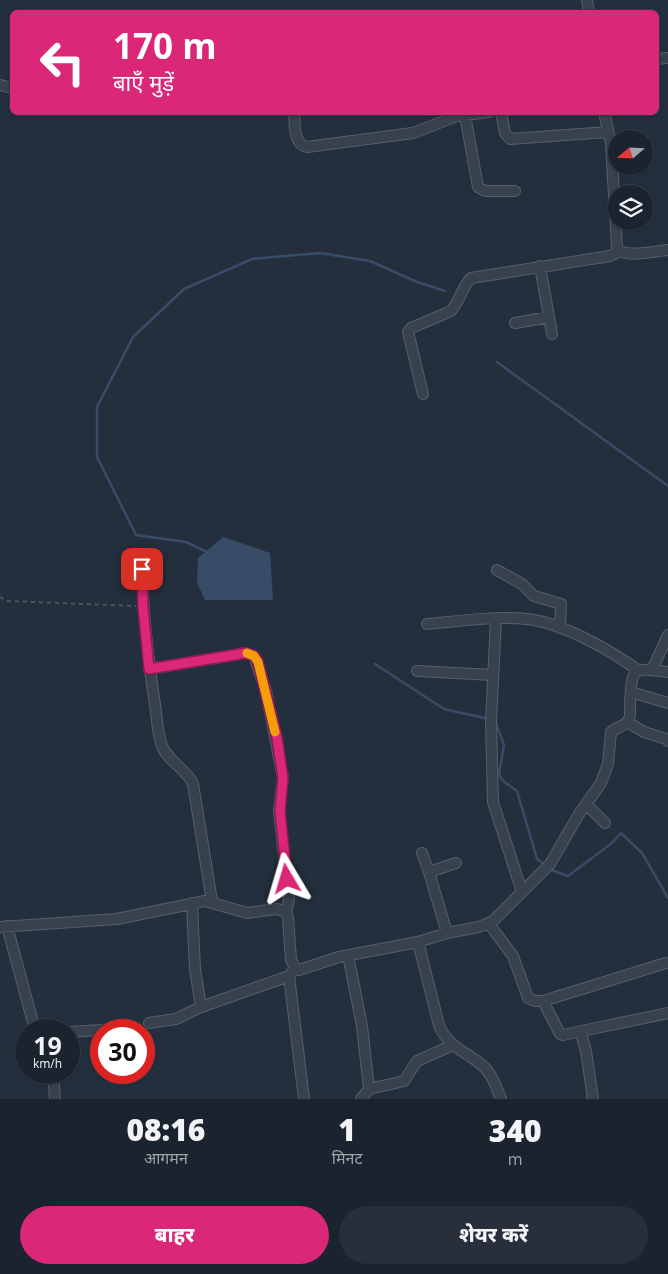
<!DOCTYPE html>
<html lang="hi">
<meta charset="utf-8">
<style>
:root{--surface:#1b232e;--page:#282f3a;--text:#f1f3f6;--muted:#a0a4aa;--line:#39404a;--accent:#db2777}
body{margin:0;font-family:"Open Sans","Noto Sans Devanagari",sans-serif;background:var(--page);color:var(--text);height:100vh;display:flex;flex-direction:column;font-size:19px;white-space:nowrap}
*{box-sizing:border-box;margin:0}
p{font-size:16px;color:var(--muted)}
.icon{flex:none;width:28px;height:28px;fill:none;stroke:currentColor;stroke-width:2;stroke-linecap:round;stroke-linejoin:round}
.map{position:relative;height:1099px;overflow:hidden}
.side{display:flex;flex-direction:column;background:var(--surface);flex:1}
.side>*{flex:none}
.guide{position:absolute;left:10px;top:10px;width:649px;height:105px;border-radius:8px;box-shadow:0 1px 4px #0004,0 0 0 1px var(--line);background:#db2777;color:#fff;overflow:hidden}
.needle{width:32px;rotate:251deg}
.tools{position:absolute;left:608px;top:130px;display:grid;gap:10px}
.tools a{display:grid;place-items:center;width:45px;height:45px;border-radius:50%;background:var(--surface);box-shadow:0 1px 4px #0004,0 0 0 1px var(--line);font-size:25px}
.speed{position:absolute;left:15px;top:1019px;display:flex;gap:10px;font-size:25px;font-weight:700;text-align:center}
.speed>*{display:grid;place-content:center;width:65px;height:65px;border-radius:50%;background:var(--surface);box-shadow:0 1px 4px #0004,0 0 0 1px var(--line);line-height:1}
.speed small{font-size:12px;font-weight:400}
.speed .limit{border:8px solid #d22;background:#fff;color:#111}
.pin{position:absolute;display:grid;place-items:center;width:42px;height:42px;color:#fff;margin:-21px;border-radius:10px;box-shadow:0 2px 8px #0006}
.me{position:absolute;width:55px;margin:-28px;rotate:353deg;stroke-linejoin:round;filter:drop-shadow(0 0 4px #0008)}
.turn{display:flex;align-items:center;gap:18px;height:105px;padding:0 20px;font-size:22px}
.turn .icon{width:65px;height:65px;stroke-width:2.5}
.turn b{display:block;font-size:35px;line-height:42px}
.eta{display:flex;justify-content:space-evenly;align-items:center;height:85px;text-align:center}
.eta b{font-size:30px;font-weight:800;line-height:35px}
.action{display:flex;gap:10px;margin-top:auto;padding:10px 20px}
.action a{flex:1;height:58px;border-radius:30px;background:var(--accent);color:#fff;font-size:20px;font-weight:800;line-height:58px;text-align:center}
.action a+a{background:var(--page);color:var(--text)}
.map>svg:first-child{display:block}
</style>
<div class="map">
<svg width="668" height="1099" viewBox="0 0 668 1099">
<rect width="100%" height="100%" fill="#242f3e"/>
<!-- water -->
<path fill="#394c67" d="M223,537L270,553L273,600H205L197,583L198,558Z"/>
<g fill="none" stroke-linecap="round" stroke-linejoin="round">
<!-- stream -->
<path stroke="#394c67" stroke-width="2.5" d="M497,362L668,486
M207,552L186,542L136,535L97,457V407L133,337L184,289L252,259L320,253L370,261L417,282L445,291
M375,664L444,709L489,719
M495,721L504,745L499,774L503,781L517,791L537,859L545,865
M549,869L568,876L612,843L621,833L642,853L668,898"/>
<defs>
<path id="minor" d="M587,0L589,12
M656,59L668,58
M0,85L12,88
M294,112C295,124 293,144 307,147L413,133L457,116L489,112
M501,112L505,133L510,139L608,132
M604,112L611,143L617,248C624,259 655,251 668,250
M465,115L478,187L485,191H515
M540,266L552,334
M515,323L549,317
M423,394L408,332L411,328L451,311C460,301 462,287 471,278L610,256L619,252
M142,569C143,614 148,659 155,704C157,717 157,733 162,746C168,762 186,768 193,784L212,901
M497,570L522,584L534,596L561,604L560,628
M496,618L491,722L493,802L522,892
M427,624C460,621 494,616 527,619C563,623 608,649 638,670
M149,669L246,653L254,656L266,691L283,778L279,811L289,899L286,912
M652,670L668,635
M417,671L493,675
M631,692L668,703
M627,722L644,732L666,739L668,741
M586,804L605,823
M422,853L429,872
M489,924L513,956L528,998L535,1001H543L666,963
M7,926L35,1030
M0,927L117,919L205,901L247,913L277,909L286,912L288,917L291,960L295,968L299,970L339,957L418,942L447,933L479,927L493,921L550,864L579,814L601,783L608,764L611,732C616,727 627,726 629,719C631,714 630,708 630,703C632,667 632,667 668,672
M447,933L429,872L456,863
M418,942L439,1025C446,1045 466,1052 482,1065C492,1073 496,1087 501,1099
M348,955L362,1026L369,1089
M295,968L289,976L304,1099
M543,1001L560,1034L563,1035L577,1032L581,1034L586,1051L593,1099
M201,1007L289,976
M149,1023L176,1019L201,1007L195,969L192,903
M107,1030H112
M69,1032L101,1030
M577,1032L668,1013
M53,1072L55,1099
M361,1099L369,1089L404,1081L417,1061L453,1045"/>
</defs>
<!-- minor casing -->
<use href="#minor" stroke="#565f6c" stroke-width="12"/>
<!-- path -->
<path stroke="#44595c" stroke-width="2" stroke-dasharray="4 4" stroke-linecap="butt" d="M0,597L7,601L136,606"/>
<!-- minor -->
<use href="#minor" stroke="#38414e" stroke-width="10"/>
</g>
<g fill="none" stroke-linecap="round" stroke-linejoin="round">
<defs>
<path id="route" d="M142,569L143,607L149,669L246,653L254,656L258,662L277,738L283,778L280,811L287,879"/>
</defs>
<!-- route casing -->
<use href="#route" stroke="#8e194d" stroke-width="12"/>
<!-- route -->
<use href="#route" stroke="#db2777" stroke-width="9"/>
<!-- slow -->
<path stroke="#f59e0b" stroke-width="9" d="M247,653L254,656L258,662L275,732"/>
</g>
</svg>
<div class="tools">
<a><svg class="needle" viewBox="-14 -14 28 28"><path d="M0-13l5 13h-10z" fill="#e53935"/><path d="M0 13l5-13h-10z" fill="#a0a4aa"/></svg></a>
<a><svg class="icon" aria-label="layers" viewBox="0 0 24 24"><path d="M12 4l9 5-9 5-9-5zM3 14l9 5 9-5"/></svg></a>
</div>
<div class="speed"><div>19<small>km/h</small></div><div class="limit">30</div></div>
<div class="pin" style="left:142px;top:569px;background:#d93025"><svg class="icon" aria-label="arrive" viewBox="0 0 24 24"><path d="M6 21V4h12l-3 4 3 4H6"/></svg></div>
<svg class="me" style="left:287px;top:879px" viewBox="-20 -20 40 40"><path d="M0-17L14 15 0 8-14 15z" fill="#db2777" stroke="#fff" stroke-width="4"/></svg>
<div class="guide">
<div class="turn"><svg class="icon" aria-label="left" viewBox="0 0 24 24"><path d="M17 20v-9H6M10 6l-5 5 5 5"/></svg><div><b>170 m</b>बाएँ मुड़ें</div></div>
</div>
</div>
<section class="side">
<div class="eta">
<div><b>08:16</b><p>आगमन</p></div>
<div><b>1</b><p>मिनट</p></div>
<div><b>340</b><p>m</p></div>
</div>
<div class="action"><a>बाहर</a><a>शेयर करें</a></div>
</section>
